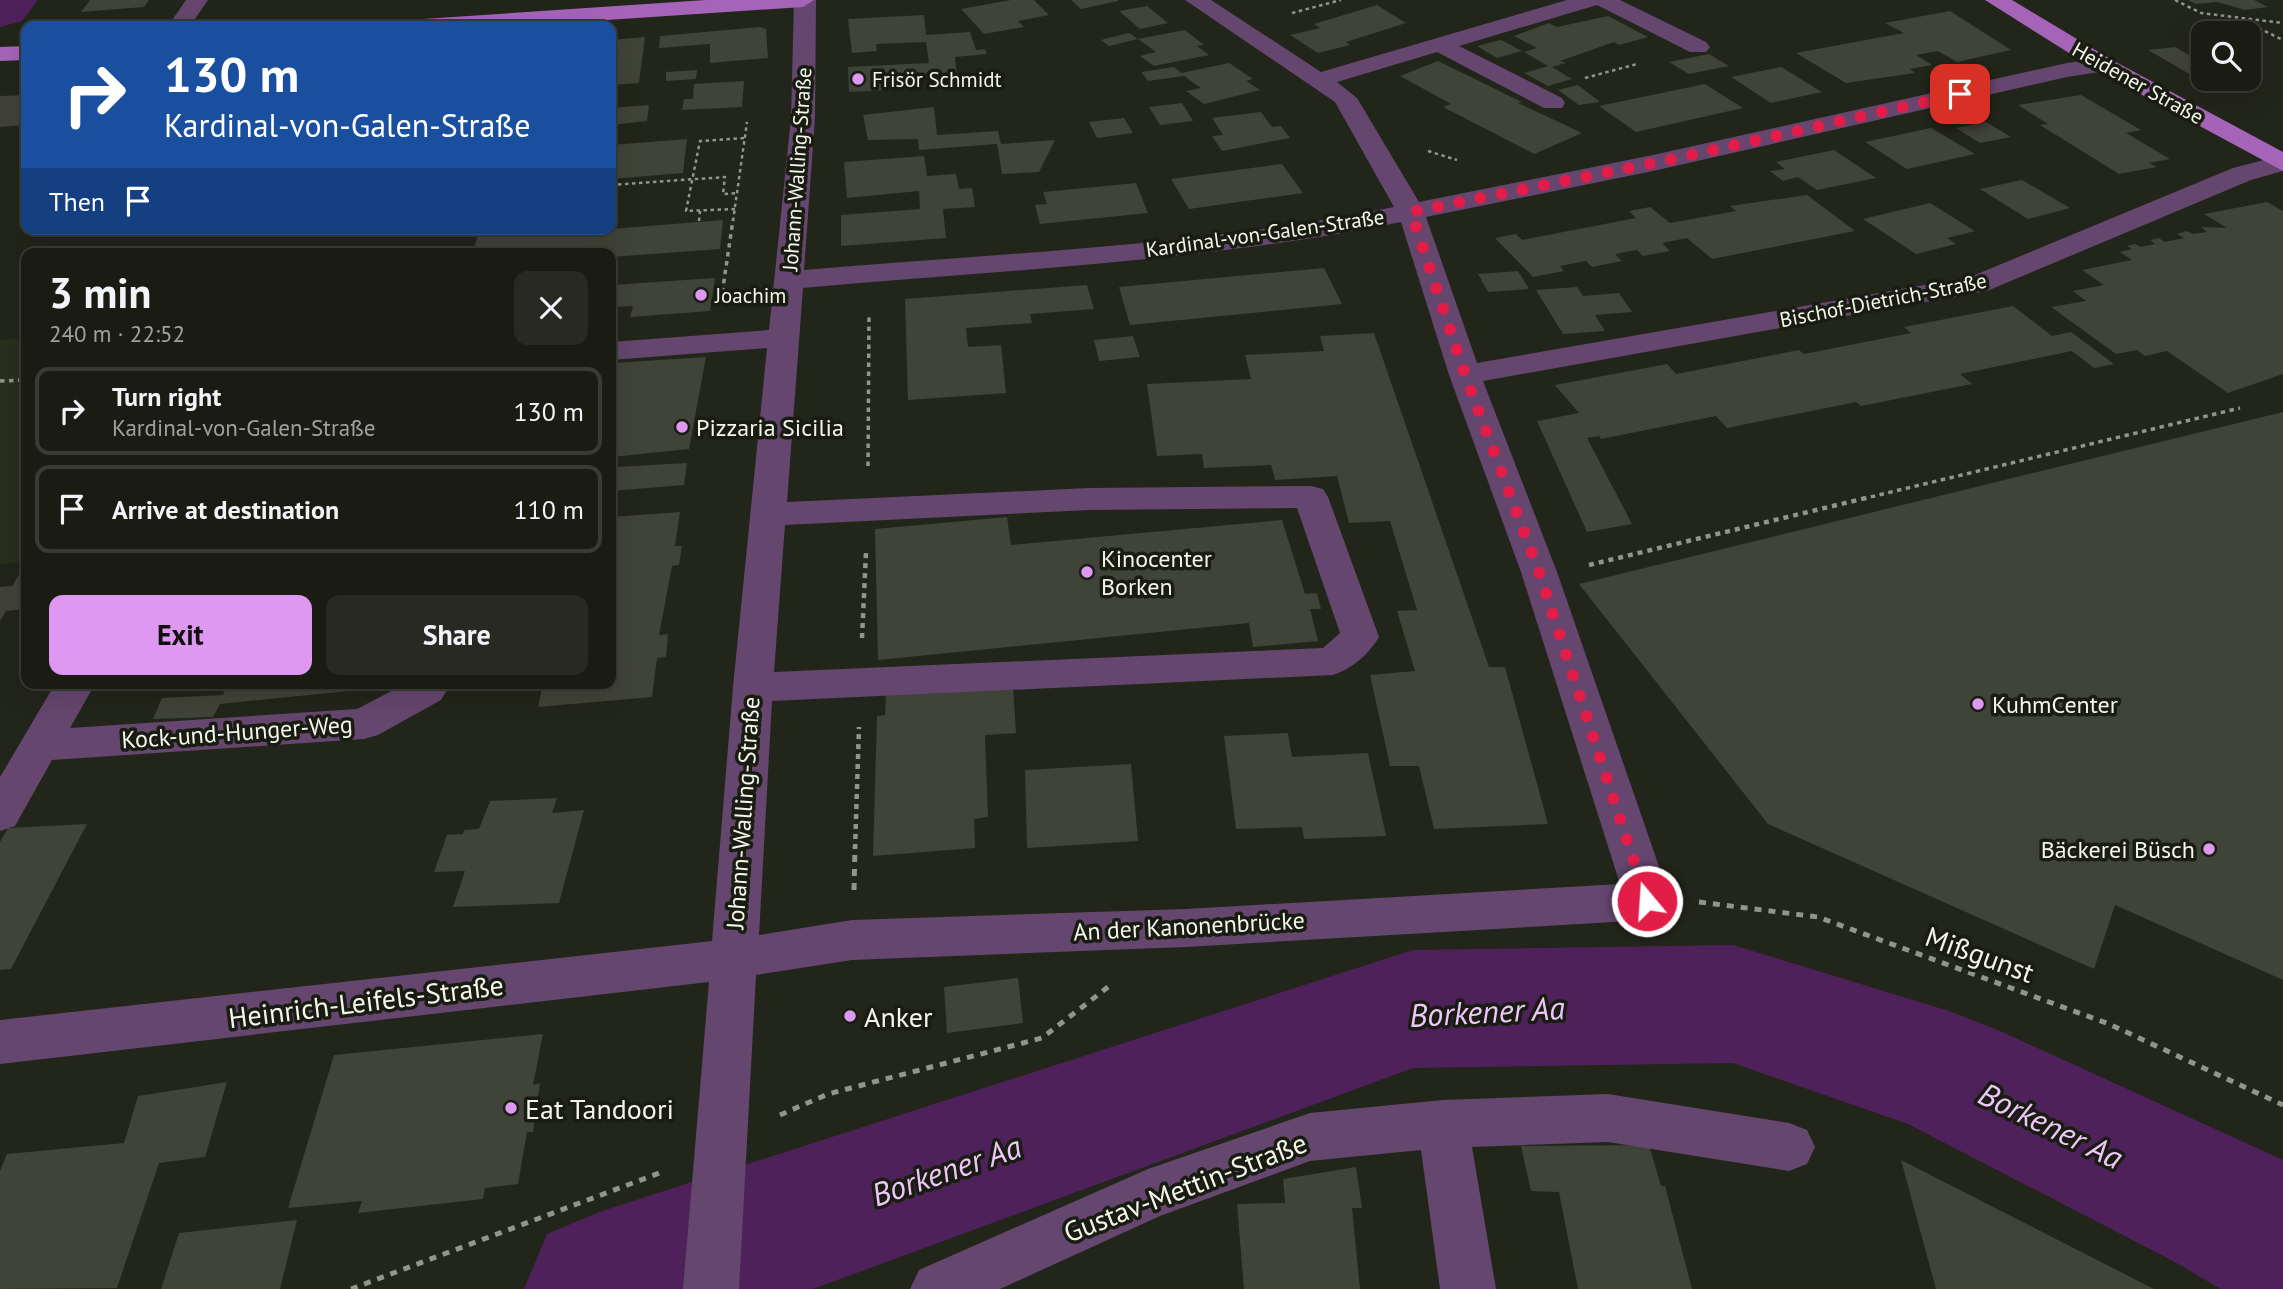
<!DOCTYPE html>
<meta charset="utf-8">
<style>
:root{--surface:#1a1c14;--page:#272922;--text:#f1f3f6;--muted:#9fa1a0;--line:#383a34;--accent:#de98f2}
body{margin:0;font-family:"PT Sans",sans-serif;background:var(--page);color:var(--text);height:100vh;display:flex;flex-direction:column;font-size:26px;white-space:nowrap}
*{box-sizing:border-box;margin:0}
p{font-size:23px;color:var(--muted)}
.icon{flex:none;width:38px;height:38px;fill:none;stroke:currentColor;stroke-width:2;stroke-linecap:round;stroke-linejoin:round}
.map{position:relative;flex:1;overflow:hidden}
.drawer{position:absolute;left:21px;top:248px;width:595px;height:441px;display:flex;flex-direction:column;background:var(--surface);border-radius:14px;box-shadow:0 7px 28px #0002,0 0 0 2px var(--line)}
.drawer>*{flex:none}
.top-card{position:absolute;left:21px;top:21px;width:595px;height:214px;border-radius:14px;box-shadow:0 7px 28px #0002,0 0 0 2px var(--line);background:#1a4fa0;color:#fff;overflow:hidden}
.tools{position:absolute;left:2191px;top:21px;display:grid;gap:14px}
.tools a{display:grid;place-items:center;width:70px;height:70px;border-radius:14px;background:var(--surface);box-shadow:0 7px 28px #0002,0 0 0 2px var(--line);font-size:35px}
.pin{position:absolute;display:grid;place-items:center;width:60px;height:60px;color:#fff;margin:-30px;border-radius:14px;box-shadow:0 4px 10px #0006}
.me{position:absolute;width:77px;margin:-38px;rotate:342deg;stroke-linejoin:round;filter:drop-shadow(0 0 5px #0008)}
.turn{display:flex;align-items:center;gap:24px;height:147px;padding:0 28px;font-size:32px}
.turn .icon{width:91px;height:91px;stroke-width:2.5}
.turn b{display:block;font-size:49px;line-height:60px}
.then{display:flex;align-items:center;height:66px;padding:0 28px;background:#0003;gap:14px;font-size:26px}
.round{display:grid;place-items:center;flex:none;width:74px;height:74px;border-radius:14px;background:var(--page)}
.head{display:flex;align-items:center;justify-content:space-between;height:119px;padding:0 28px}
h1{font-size:42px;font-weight:700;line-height:52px}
.primary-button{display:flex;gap:14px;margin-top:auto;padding:14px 28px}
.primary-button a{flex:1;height:80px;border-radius:14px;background:var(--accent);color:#111;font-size:28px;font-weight:700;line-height:80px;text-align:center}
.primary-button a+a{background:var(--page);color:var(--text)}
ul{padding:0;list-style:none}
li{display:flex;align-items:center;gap:21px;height:88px;margin:0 14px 10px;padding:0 14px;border:4px solid var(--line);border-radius:14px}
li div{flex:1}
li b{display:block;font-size:26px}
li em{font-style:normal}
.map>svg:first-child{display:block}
</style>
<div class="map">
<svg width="2283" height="1289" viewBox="0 0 2283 1289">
<rect width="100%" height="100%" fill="#22251a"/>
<!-- built -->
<path fill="#292e1d" d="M26,338V562L0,564V340Z"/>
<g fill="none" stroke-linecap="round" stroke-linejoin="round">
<!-- river -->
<path fill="#4e215a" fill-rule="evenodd" d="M0,0H38L22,21L0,27Z
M1733,945L1949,1011L1998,1030L2283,1160V1289H2221L2173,1261L1908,1124L1733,1063L1413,1068L813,1289H524L547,1234L602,1211L1413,950Z"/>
</g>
<!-- building -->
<path fill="#404337" d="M90,0H149L144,7L81,12Z
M1011,0H1034L1049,15L1018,21L1024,27L984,34L961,9Z
M1071,0H1118V1L1081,9Z
M2188,0H2254L2268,7L2245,10L2217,2L2196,4Z
M1377,5L1406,23L1346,42L1350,45L1318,53L1290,35L1320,28L1314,24Z
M1147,6L1168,23L1140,29L1119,11Z
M1950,11L2011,50L1957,62L1938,51L1916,55L1932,65L1910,69L1915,73L1846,83L1796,53L1904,33L1885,23Z
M924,15L926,35L970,32L976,50L985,49L987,54L955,57L957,76L905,79L906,89L849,92L848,67L929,63L926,42L876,44L877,51L852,53L848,19Z
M1608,16L1648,37L1619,45L1614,42L1560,61L1566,63L1552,67L1572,79L1548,86L1524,73L1548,66L1524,52L1537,48L1514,36L1549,23L1557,27Z
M760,27L766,29L768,58L710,63V44L659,48L660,36Z
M1185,30L1204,45L1197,46L1209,55L1154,66L1140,56L1156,52L1138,39Z
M1129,33L1138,39L1109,46L1101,40Z
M645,37L639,83L611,85V40Z
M1501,40L1522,51L1497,58L1477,46Z
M2175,47L2189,55L2203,53V78L2198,79L2148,50Z
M1709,54L1729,66L1689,74L1669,62Z
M1438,61L1522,102L1518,103L1582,133L1534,154L1443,107L1451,104L1400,76Z
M1229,63L1253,79L1246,81L1260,90L1204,104L1186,91L1201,88L1184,76L1148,81L1141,72L1174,67L1181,73Z
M1781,67L1822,92L1771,103L1731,77Z
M697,70L696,79L666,81V72Z
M744,81L742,107L682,110L684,99H693L694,84Z
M1705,84L1743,108L1636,132L1599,106Z
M1578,85L1600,102L1579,105L1558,90Z
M26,95V125L0,127V96Z
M2081,95L2141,130L2126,133L2170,159L2149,163L2157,167L2119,174L2040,125L2048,124L2018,105Z
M1182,103L1193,121L1160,125L1149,107Z
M649,105L647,121L611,125V108Z
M934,107L937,135L998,131L1001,144L1055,140L1039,172L1002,174L997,144L919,150L918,139L868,140L863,115Z
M1261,112L1272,127L1281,126L1290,138L1222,151L1212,136L1223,135L1212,118Z
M1124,118L1133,133L1097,138L1089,122Z
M1986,122L2011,137L1980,143L1956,128Z
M1931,128L1975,154L1907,169L1865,142Z
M687,139L683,173L611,179V145Z
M1834,150L1876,178L1817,190L1798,177L1783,181L1770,171L1785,169L1776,162Z
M924,156L927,176L956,174L959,189L972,188L975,207L943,209L946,238L841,246V215L920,209L919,191L847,198L844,162Z
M1282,164L1303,193L1189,209L1171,179Z
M2022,180L2070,208L2028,219L1980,189Z
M1136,183L1148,213L1040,224L1035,205L1047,204L1043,192Z
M1807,195L1855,231L1712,259L1687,238L1662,243L1670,251L1643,256L1637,250L1615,254L1622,261L1592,267L1586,261L1560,266L1564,271L1533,277L1495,238L1516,234L1522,240L1636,218L1629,211L1650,207L1670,223L1736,211L1730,206Z
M2267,202L2283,211V374L2228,393L2167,351L2145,356L2137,350L2116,354L2051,307L2086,301L2073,291L2104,285L2082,270L2132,260L2120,252L2132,249L2127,246L2135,244L2141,247L2155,244L2150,240L2159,238L2165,242L2184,238L2177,234L2187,231L2193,234L2207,232L2201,227L2227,228L2204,214Z
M1930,203L1975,231L1947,238L1956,244L1916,254L1863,219Z
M723,220L720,249L611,257V254H472L480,229H611Z
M1324,268L1342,304L1130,325L1119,287Z
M1518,271L1529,289L1488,292L1478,274Z
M715,278L710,311L630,317L633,306L612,307L613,302L611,303V285Z
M1087,285L1094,309L1030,314L1032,323L966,328L968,347L1001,345L1006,393L908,400L905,299Z
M1577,287L1583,296L1619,293L1632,312L1595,315L1605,331L1563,334L1536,290Z
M2013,306L2052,336L2071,332L2114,364L2094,368L2072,351L1960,374L1972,384L1861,406L1856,402L1727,428L1716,416L1601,439L1599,436L1587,438L1632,524L1587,532L1537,421L1579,413L1555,385L1667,364L1676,374L1799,350L1804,354L1911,333L1904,327Z
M1374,333L1489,667H1505L1548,824L1434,829L1419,766H1390L1370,675L1415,671L1397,611L1417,610L1390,521L1349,523L1337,476L1275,480L1271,465L1204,468L1202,454L1157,456L1147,384L1251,379L1245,355L1324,351L1320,336Z
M1133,336L1140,357L1099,361L1094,340Z
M706,357L689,449L611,457V367L614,363Z
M2283,412V980L2115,905L2094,969L1768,824L1579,584Z
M687,463L684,485L611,491L615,467Z
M680,512L675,546H682L679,565L672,566L659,635L668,634L666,657L657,658L652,697L538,707L543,684H611V517Z
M1007,517L1011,545L1282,520L1305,594L1317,593L1321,609H1310L1318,641L1253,647L1249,623L878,660L875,529Z
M26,574V609L6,611L0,621V587L12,586L19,575Z
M227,684H359L358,690L220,704L213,717L153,719L162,698L223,695Z
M1013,686L1016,733L985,735L988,817L974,819L975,848L873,856L877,716L885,715L886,695Z
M1288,733L1292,757L1368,753L1386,836L1304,839L1302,827L1236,829L1224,736Z
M1131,764L1138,841L1027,848L1025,770Z
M557,798L552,813L584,810L559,903L453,907L465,871L434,872L447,835L463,834L464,830L479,829L490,801Z
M87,824L11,969L0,970V842L8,828Z
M1018,978L1023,1023L947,1033L944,987Z
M543,1034L533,1085L540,1083L533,1132H527L518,1184L485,1188L483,1199L358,1213L362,1201L288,1208L334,1055Z
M227,1082L205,1157L159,1163L117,1288L0,1289V1171L7,1154L124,1143L138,1096Z
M1649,1145L1661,1186H1665L1692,1289H1578L1559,1192L1531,1191L1521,1146Z
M1901,1160L2154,1289H1936Z
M1356,1167L1362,1208H1352L1360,1289H1244L1237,1204L1285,1203L1283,1179Z
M297,1220L280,1289H161L179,1233Z"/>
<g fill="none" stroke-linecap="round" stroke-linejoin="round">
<!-- path-far3 -->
<path stroke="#92958c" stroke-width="2.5" stroke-dasharray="3.5 3.5" stroke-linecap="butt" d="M2175,0L2201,13L2283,23
M1292,13L1341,0
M2246,22L2283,40
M1585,78L1637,64
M1428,151L1457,160
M611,185L725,177L723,194L738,193
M735,209L686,211L700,141L745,138
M699,221L700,211
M733,221L747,122"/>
<!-- path-far2 -->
<path stroke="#92958c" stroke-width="3.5" stroke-dasharray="4.5 4.5" stroke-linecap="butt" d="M721,301L733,220
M0,381L25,380
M868,466L869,314
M1862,499L2240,408"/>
<!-- path-far1 -->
<path stroke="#92958c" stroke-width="4.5" stroke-dasharray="5 5" stroke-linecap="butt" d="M1589,565L1870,497
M862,638L866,552
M855,849L859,727"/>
<!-- path -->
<path stroke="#92958c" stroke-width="5" stroke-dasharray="7 7" stroke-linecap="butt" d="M854,890L855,847
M1699,902L1818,917L2109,1024L2283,1105
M780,1115L828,1094L1042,1038L1112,984
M351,1289L662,1172"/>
<!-- minor -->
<path fill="#65466e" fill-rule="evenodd" d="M186,0H208L190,26H168Z
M794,0H816L815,118L804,270C1000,253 1201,246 1394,207L1335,102L1185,0H1211L1321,72L1567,0H1620L1706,42L1710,47L1706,52H1690L1597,5L1459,46L1562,98L1565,103L1562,108H1544L1437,52L1337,82L1357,98L1419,202L1653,155L2067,63L2104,58L2112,60L2116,65L2112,70L2067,77L1653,171L1426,217L1477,363L1970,277L2233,168L2283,155V171L2251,180L1987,291L1483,381L1557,572L1671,901L1664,914L1648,920L1186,947L852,960L756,975L739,1289H683L709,982L0,1064V1020L712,941L733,687L767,348L611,360V342L769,330L791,118ZM1401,222L1449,375L1521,572L1620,884L1186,909L852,920L759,935L772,701L1333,675C1352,669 1369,654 1379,637L1328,497L1323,489L1311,486L1089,488L787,502L803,288C1002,270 1205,262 1401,222ZM1297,508L1340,633L1323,648L774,672L785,525L1089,510Z
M55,684H95L70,728L357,709L405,684H444L447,690L441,700L378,735L364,739L52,760L15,826L0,831V777Z
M1608,1094L1789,1123L1807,1130L1815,1147L1807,1164L1789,1171L1608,1142L1472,1147L1496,1289H1440L1421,1150L1310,1161L1160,1216L1000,1289H910L919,1270L1148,1169L1310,1113L1443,1100Z"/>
<!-- major -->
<path fill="#a664b9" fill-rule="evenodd" d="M706,0H814L803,7L517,26H412L423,19Z
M1985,0H2012L2112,60L2283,152V171L2096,70Z
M26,46V60L0,61V47Z"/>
</g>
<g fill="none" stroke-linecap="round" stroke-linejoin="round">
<!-- route -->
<path stroke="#e11d48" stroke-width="12" stroke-dasharray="0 21.6" d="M1647,901L1539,572L1465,375L1411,212L1678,158L1960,94"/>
</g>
<!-- markers -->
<g fill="#de98f2" stroke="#191c11" stroke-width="2.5">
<circle cx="858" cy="79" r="7"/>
<circle cx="701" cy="295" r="7"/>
<circle cx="682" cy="427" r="7"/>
<circle cx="1087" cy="572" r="7"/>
<circle cx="1978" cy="704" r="7"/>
<circle cx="2209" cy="849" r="7"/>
<circle cx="850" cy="1016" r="7"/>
<circle cx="511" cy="1108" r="7"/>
</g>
<g text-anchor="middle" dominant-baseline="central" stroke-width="7" stroke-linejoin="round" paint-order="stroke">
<!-- far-poi labels -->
<g font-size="21" fill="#f4f6ee" stroke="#191c11" text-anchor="start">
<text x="872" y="79">Frisör Schmidt</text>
<text x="715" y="295">Joachim</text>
</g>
<!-- far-street labels -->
<g font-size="21" fill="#f4f6ee" stroke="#191c11">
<text transform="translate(2138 83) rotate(29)">Heidener Straße</text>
<text transform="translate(797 169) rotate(-86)">Johann-Walling-Straße</text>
<text transform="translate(1265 233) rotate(-8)">Kardinal-von-Galen-Straße</text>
<text transform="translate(1883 300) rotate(-11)">Bischof-Dietrich-Straße</text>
</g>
<!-- poi labels -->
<g font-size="24" fill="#f4f6ee" stroke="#191c11" text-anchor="start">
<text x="696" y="427">Pizzaria Sicilia</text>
<text x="1101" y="558">Kinocenter<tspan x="1101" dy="28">Borken</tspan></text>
<text x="1992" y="704">KuhmCenter</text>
<text x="2195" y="849" text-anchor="end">Bäckerei Büsch</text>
</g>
<!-- street labels -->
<g font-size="24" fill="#f4f6ee" stroke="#191c11">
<text transform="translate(237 732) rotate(-4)">Kock-und-Hunger-Weg</text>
<text transform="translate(743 813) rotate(-86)">Johann-Walling-Straße</text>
<text transform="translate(1189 926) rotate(-3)">An der Kanonenbrücke</text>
</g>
<!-- near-street labels -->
<g font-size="28" fill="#f4f6ee" stroke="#191c11">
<text transform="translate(1980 954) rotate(20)">Mißgunst</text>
<text transform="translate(366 1001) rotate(-7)">Heinrich-Leifels-Straße</text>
<text transform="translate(1185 1187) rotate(-21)">Gustav-Mettin-Straße</text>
</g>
<!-- near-poi labels -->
<g font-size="28" fill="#f4f6ee" stroke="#191c11" text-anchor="start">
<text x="864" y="1016">Anker</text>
<text x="525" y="1108">Eat Tandoori</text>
</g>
<!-- near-water labels -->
<g font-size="32" font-style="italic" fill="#eec6fa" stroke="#191c11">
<text transform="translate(1487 1011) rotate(-3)">Borkener Aa</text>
<text transform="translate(2051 1125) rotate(26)">Borkener Aa</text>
<text transform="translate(946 1170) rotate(-19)">Borkener Aa</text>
</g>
</g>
</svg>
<div class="tools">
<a><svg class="icon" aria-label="search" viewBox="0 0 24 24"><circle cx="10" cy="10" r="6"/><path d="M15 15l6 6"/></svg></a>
</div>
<div class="pin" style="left:1960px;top:94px;background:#d93025"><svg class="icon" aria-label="arrive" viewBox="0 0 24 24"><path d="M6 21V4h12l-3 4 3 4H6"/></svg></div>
<svg class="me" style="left:1647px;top:901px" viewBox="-20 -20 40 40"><circle r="17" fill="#e11d48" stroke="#fff" stroke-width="3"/><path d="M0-11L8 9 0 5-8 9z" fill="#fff"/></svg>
<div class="top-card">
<div class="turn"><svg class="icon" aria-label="right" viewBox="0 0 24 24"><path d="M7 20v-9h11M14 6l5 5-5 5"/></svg><div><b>130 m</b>Kardinal-von-Galen-Straße</div></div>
<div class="then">Then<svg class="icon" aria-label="arrive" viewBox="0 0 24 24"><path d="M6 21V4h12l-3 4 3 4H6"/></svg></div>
</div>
<section class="drawer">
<div class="head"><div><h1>3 min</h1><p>240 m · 22:52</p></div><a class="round"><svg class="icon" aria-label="close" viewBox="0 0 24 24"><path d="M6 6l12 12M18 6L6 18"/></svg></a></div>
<ul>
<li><svg class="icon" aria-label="right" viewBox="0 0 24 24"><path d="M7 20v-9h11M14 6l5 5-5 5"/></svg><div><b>Turn right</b><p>Kardinal-von-Galen-Straße</p></div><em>130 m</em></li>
<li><svg class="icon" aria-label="arrive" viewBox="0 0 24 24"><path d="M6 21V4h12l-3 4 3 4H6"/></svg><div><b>Arrive at destination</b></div><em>110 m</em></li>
</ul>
<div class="primary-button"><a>Exit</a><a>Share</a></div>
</section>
</div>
